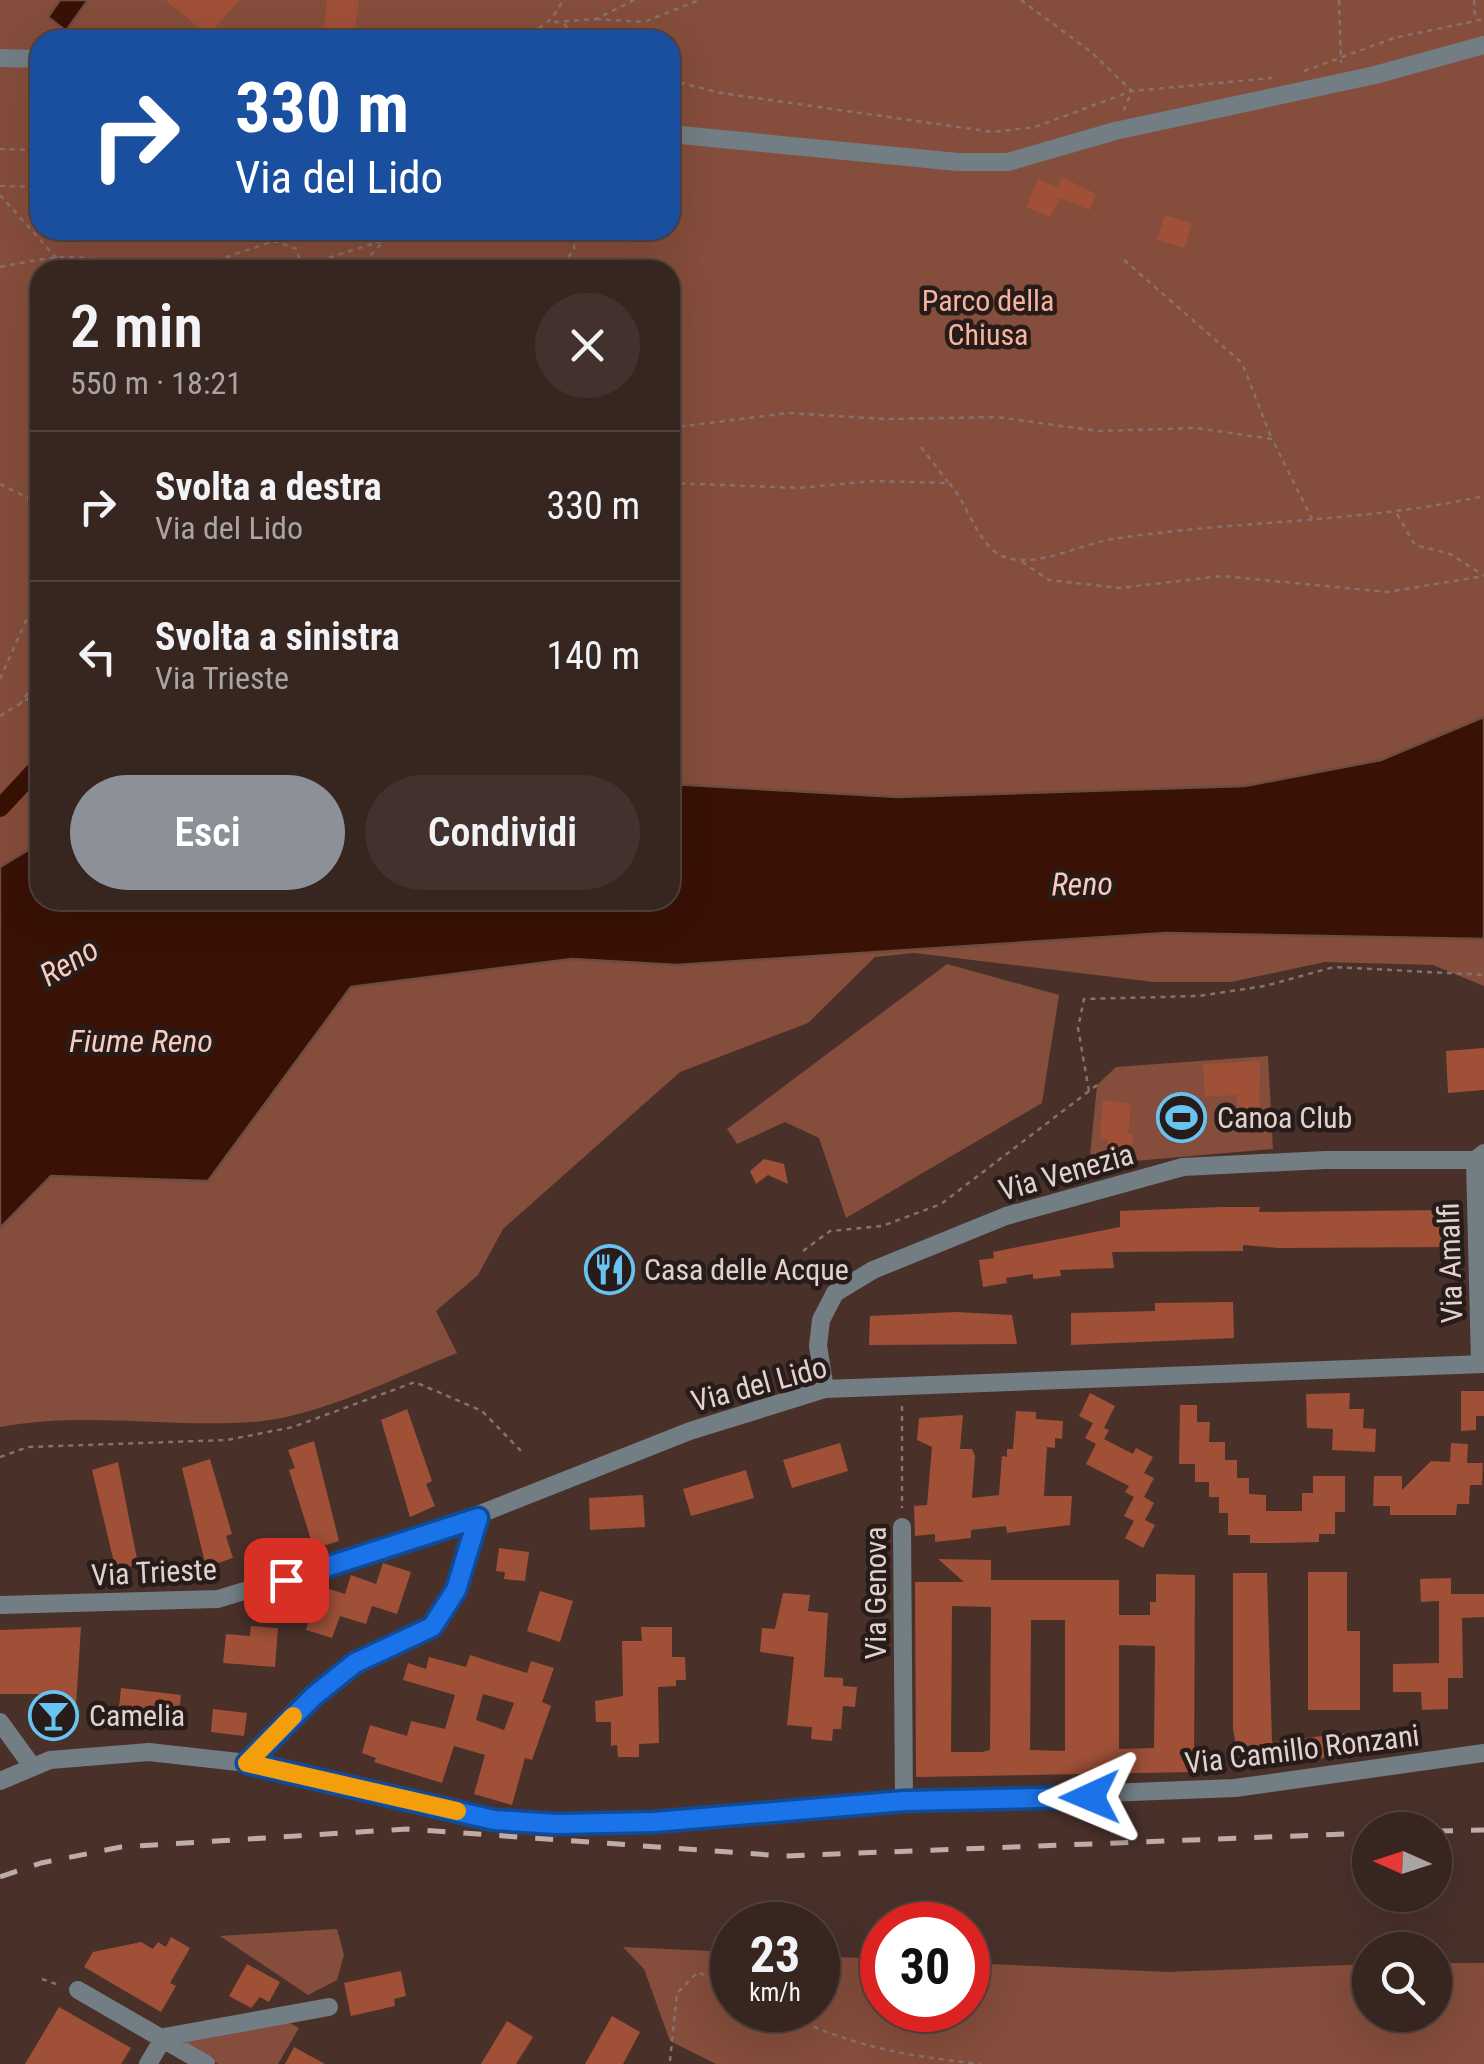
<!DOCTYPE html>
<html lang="it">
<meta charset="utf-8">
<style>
:root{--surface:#372520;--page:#42312d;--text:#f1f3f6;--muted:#aaa5a5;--line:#51423e;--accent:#8c9099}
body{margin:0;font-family:"Roboto Condensed",sans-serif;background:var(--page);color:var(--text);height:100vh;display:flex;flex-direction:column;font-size:38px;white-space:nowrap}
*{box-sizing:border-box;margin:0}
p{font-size:32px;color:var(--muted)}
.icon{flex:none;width:55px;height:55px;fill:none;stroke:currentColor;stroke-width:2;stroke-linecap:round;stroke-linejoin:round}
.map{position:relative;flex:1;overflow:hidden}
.panel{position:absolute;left:30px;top:260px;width:650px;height:650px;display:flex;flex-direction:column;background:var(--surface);border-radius:30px;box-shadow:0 10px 40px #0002,0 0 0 2px var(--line)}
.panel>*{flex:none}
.top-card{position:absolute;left:30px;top:30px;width:650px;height:210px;border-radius:30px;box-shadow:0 10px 40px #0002,0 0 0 2px var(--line);background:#1a4fa0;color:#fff;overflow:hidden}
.needle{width:65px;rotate:273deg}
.buttons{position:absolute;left:1352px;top:1812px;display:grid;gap:20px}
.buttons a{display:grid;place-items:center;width:100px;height:100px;border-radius:50%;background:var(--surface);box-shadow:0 10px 40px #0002,0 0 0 2px var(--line);font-size:50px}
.speed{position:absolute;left:710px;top:1902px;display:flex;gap:20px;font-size:50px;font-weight:700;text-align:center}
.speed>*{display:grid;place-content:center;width:130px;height:130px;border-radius:50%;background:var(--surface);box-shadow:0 10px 40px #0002,0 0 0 2px var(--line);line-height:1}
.speed small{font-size:25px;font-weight:400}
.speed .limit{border:15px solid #d22;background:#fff;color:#111}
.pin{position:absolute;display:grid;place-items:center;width:85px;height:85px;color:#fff;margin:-42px;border-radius:20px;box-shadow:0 5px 15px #0006}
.me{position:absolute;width:110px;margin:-55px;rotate:269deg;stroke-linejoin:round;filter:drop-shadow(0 0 8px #0008)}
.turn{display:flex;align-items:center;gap:35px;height:210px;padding:0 40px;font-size:45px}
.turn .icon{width:130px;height:130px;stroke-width:2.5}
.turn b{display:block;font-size:70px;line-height:85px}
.round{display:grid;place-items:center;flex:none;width:105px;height:105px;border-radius:52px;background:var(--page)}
.summary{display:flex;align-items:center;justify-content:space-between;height:170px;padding:0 40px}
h1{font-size:60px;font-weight:600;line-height:75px}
.primary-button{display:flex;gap:20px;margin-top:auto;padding:20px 40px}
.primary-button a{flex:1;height:115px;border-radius:60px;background:var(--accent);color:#fff;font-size:40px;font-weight:600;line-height:115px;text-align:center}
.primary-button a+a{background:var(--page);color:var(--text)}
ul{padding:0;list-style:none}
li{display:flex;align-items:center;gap:30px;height:150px;padding:0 40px;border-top:2px solid var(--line)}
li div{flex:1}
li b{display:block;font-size:38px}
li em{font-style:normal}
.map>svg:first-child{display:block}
</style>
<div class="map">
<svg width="1484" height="2064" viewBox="0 0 1484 2064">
<rect width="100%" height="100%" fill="#49312a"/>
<!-- green -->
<path fill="#854d3b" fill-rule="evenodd" d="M0,0H1484V986L1433,965L1325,962L1231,982H1154L914,953L875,957L808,1023L680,1072L503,1229L478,1275L436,1311L457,1353C396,1377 319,1417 253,1422C170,1428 83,1411 0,1427ZM40,40H670V230H40ZM40,270H670V900H40Z
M947,964L1059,995L1042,1103L846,1218L819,1138L785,1122L737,1144L727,1129Z
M1268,1056L1273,1149L1089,1165L1097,1085L1116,1067Z
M337,1929L344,1955L337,1980L308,1995L220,1936Z
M623,1947L732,1952V2010H818V1956L882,1959V2010H968V1963L1168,1972L1370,1964V2015H1435V1963H1484V2064H716L670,2041L644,1969Z
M270,2012L299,2028L278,2064H218L178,2040Z"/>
<!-- water -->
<path fill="#391105" stroke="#6c4b41" stroke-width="2.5" d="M60,0H88L66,31L48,17Z
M1484,717V939L1166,933L677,965L572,959L351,987L208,1181L51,1176L0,1228V867L35,846L40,834V900H670V784L898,797L1245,786L1381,760Z"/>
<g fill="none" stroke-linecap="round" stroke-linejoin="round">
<!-- canal -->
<path stroke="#391105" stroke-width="18" d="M0,808L40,765"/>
</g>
<!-- building -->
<path fill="#9f5037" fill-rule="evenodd" d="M165,0H240L208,35Z
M327,0H359L354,40L323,37Z
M1062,177L1096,194L1090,210L1060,198L1050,217L1026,207L1038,179L1058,187Z
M1165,215L1192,223L1185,248L1157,240Z
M1484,1048V1090L1448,1093L1446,1051Z
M1260,1061L1259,1124L1238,1125L1237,1095L1205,1097L1203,1064Z
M1103,1100L1131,1104L1128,1134H1133L1132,1152L1106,1149L1107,1139H1100Z
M764,1159L784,1164L788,1184L768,1175L756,1184L750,1171Z
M1221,1207H1260L1259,1212L1446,1210V1247L1279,1248L1243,1245V1251L1112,1252L1114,1268L1060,1270L1061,1276L1033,1279V1274L1006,1278L1007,1283L983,1287L979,1260L994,1258L993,1252L1120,1227V1211Z
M599,1259L622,1266L624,1282L595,1273Z
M1233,1302L1234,1338L1071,1345V1313L1155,1311V1303Z
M956,1312L1012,1315L1017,1344L869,1345L870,1316Z
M1461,1391H1484V1416H1476V1430L1461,1431Z
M1090,1393L1115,1406L1104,1428L1109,1430L1104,1439L1133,1454L1136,1448L1153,1457L1144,1473L1154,1478L1144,1497L1154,1503L1145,1520L1155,1525L1143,1548L1125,1538L1134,1521L1124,1516L1134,1497L1125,1492L1129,1486L1086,1464L1096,1444L1085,1438L1093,1423L1079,1416Z
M1350,1393L1349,1409H1364L1363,1428L1376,1429L1375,1452L1332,1450L1333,1429L1307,1428L1306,1394Z
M1180,1405H1197V1422H1210L1209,1442H1225V1460H1237V1478H1249V1494L1266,1495V1511H1302V1493H1313V1476H1345V1512H1335V1534H1319V1542L1277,1543H1250V1535H1228V1513H1219V1497H1209V1482H1195V1464H1179Z
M407,1409L432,1481L426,1484L435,1506L410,1517L381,1420Z
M1016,1411L1036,1412V1419L1063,1421L1062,1439L1055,1438V1448L1047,1447L1044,1496H1072L1070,1525L1007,1533L1006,1526L971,1530V1538L935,1542V1534L915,1536L914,1506L927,1505L932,1447L917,1440L919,1418L963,1415L960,1449H972L975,1456L972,1498L999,1495L1002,1456L1007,1457V1449H1013Z
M314,1441L339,1541L314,1549L289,1470L295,1468L288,1450Z
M840,1443L848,1471L792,1488L783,1460Z
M1451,1443L1468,1444L1467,1463H1483L1482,1485H1470L1469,1504H1457L1456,1515H1390V1506H1373L1374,1476H1402V1490L1431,1461L1450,1462Z
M210,1459L232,1534L226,1536L233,1558L206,1567L182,1468Z
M118,1462L138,1564L116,1571L92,1470Z
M746,1470L754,1498L691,1516L683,1489Z
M643,1495L645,1527L590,1530L589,1498Z
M499,1548L529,1552L525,1581L504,1579L505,1572L496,1571Z
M938,1559L991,1560V1580H1119V1615H1150V1602H1156V1574L1195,1575L1194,1772L916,1777L915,1582H964ZM952,1606L991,1607L990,1750L982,1752H951ZM1031,1620H1065V1751L1030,1750ZM1119,1645L1155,1646L1154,1748L1119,1749Z
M383,1563L411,1572L397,1614L372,1606L366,1624L340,1616L332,1638L306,1630L320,1586L345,1594L351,1575L376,1584Z
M1308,1572H1347V1631H1360V1710H1308Z
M1233,1573H1267L1272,1742L1348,1733L1350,1755L1239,1767L1233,1728Z
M1451,1578V1594H1484V1617L1462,1618L1463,1678H1448V1709L1422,1710L1421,1692H1393V1664L1439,1663V1601L1421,1602L1420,1579Z
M540,1591L573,1601L560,1642L527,1631Z
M783,1593L810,1595L808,1611L828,1613L824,1677L843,1678V1686L857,1687L855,1707L843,1706L841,1729H833L832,1741L811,1739L812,1727L787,1725L794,1657L760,1652L762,1628L775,1629Z
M251,1626L278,1628L275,1667L223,1663L226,1634L250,1636Z
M81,1627L75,1721L49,1719L51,1694H0V1630Z
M641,1627H672V1657H685L686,1680H676V1686L658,1687L659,1743L639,1744V1757H618L617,1745L611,1746V1722H596L595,1701L623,1696L622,1641H642Z
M470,1655L527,1673L531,1661L554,1668L542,1702L551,1706L532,1760L525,1758L512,1805L474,1794L485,1755L454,1746L442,1783L374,1762L376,1758L362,1753L370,1725L407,1736L411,1721L445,1729L455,1695L403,1680L408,1663L426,1669L429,1657L466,1667ZM483,1694L514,1703L504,1730L476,1720Z
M121,1688L181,1695L178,1723L118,1717Z
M213,1709L247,1713L244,1736L211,1732Z
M171,1937L190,1948L170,1983L176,1986L161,2012L84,1967L93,1952L141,1942L153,1949L158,1942L166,1947Z
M247,1964L280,1982L269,2002L260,1997L251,2008L229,1996Z
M401,1971L406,1996L394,1999L395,2006L351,2016L344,1983Z
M59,2007L131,2048L121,2064H25Z
M612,2016L640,2032L623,2064H585Z
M507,2021L533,2037L516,2064H481Z
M294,2047L325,2064H285Z"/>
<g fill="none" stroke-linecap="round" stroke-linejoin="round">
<!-- path -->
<path stroke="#86716b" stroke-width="2.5" stroke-dasharray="5 5" stroke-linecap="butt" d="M1021,0L1091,52L1132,91L1123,112
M1339,0L1341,63
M1474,0L1475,18
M596,19L644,22L699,0
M554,22L596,19L634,0
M564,24L580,40
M490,40C525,33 546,35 563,0
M1304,71L1394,38L1484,19
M670,80L721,93L993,132L1035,127L1132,91L1272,78
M0,149L40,150
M0,186L40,187
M0,195L67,270
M410,230H424
M1124,260L1242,363L1271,437
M0,267C56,256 80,251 135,270
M188,270L274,241L297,249L301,267
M291,270L415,230
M357,270L381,244
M553,270L574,251L575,230
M670,428L788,413L885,419L997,417L1098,431L1196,428L1272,439L1312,519
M921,447L948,482
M670,483L800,488L872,481L949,483C967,502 978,546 1002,556C1035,570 1079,544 1113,539C1236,520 1362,523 1484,496
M0,484L40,504
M1397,514L1415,545L1450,554L1483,575
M1022,562L1049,580L1120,588L1222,576L1387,592L1484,576
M0,679L40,589
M19,705L40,676
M0,716L40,691
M1089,1091L1078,1028L1084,999L1199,996L1265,986L1334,967L1484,975
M803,1251L830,1231L882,1226L941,1204L1097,1085
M902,1406V1508
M0,1457L28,1447L227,1440L293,1427L415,1382L482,1411L521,1451
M42,1979L59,1985
M777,2010C850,2046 899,2055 980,2064
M670,2061L677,1993L698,1972L732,1989"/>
<!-- minor -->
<path stroke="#727e84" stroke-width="18" d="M0,58L40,59
M670,134L958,162H1008L1115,131L1375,75L1484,45
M1475,1160L1480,1364
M825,1389L818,1346L821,1320L835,1293L873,1270L1006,1216L1183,1167L1325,1160H1475L1484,1153
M902,1527L904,1801
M0,1605L218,1599L419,1538L690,1431L825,1389L1484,1364
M0,1722L32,1766
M247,1763L313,1696L355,1663L432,1627L456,1590L478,1518
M0,1781L50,1760L149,1752L247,1763L494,1820L557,1824L653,1822L904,1801L1235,1788L1484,1753
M78,1990L206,2064
M164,2037L329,2007
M148,2064L164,2037"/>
<!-- rail -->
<path stroke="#beaca8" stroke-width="5" stroke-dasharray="18 18" stroke-linecap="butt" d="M1435,1831L1484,1830
M0,1877L41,1863L121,1847L407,1829L784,1856L1370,1833"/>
</g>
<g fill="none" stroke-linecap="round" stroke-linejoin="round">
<defs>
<path id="route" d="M286,1580L478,1518L456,1590L432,1627L355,1663L314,1696L247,1763L494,1820L557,1824L654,1822L904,1801L1090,1797"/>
</defs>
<!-- route casing -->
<use href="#route" stroke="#114b97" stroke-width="25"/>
<!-- route -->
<use href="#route" stroke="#1a73e8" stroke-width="18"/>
<!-- slow -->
<path stroke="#f59e0b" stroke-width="18" d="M293,1716L247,1763L457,1811"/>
</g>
<!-- icons -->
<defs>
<symbol id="stadium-ring" viewBox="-11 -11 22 22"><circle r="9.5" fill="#271c19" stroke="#67c4f0" stroke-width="1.5"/><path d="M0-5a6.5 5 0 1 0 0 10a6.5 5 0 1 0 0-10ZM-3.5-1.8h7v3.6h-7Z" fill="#67c4f0"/></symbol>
<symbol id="restaurant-ring" viewBox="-11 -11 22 22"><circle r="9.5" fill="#271c19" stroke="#67c4f0" stroke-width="1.5"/><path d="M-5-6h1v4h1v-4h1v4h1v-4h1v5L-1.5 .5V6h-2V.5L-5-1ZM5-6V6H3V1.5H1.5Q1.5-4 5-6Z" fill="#67c4f0"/></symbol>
<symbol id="bar-ring" viewBox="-11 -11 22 22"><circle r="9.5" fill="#271c19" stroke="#67c4f0" stroke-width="1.5"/><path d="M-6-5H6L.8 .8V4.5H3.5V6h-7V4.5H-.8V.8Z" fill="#67c4f0"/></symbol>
</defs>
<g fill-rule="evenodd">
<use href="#stadium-ring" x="1154" y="1090" width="55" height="55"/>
<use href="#restaurant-ring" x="582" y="1242" width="55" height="55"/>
<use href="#bar-ring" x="26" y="1688" width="55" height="55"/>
</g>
<g text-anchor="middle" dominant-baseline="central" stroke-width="9" stroke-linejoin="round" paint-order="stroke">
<!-- park labels -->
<g font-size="30" fill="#f7b39d" stroke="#271c19">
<text x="988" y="300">Parco della<tspan x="988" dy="34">Chiusa</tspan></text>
</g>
<!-- poi labels -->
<g font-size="30" fill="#e2d2ce" stroke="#271c19" text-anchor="start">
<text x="1217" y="1117">Canoa Club</text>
<text x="644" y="1269">Casa delle Acque</text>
<text x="89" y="1715">Camelia</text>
</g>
<!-- street labels -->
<g font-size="30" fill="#e2d2ce" stroke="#271c19">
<text transform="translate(1066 1172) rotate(-16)">Via Venezia</text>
<text transform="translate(1450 1263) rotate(-92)">Via Amalfi</text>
<text transform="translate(759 1384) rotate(-15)">Via del Lido</text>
<text transform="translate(154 1572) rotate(-3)">Via Trieste</text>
<text transform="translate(875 1593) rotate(-90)">Via Genova</text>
<text transform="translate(1302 1749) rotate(-7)">Via Camillo Ronzani</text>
</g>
<!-- water labels -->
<g font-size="32" font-style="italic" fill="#f9cbbc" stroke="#271c19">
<text transform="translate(1082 884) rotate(-1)">Reno</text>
<text transform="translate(69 962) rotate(-31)">Reno</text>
<text x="141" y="1041">Fiume Reno</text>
</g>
</g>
</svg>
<div class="buttons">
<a><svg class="needle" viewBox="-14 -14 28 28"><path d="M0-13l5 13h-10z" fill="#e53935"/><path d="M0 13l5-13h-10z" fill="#aaa5a5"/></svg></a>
<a><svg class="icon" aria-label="search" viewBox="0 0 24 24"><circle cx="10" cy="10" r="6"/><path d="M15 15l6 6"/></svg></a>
</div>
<div class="speed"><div>23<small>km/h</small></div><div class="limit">30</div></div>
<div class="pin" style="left:286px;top:1580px;background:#d93025"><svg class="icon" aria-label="arrive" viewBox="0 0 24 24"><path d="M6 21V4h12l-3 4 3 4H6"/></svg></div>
<svg class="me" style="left:1090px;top:1797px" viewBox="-20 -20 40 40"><path d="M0-17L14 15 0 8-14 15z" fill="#1a73e8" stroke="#fff" stroke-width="4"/></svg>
<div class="top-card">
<div class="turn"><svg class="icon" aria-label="right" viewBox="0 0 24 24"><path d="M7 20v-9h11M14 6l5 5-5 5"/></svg><div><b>330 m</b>Via del Lido</div></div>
</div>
<section class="panel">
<div class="summary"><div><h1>2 min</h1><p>550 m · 18:21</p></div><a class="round"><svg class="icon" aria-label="close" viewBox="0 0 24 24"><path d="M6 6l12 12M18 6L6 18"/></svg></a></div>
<ul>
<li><svg class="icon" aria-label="right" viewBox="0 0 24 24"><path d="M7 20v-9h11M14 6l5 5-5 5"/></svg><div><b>Svolta a destra</b><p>Via del Lido</p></div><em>330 m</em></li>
<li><svg class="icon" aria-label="left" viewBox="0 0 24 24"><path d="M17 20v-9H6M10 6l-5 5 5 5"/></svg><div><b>Svolta a sinistra</b><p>Via Trieste</p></div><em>140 m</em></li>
</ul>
<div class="primary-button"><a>Esci</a><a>Condividi</a></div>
</section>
</div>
